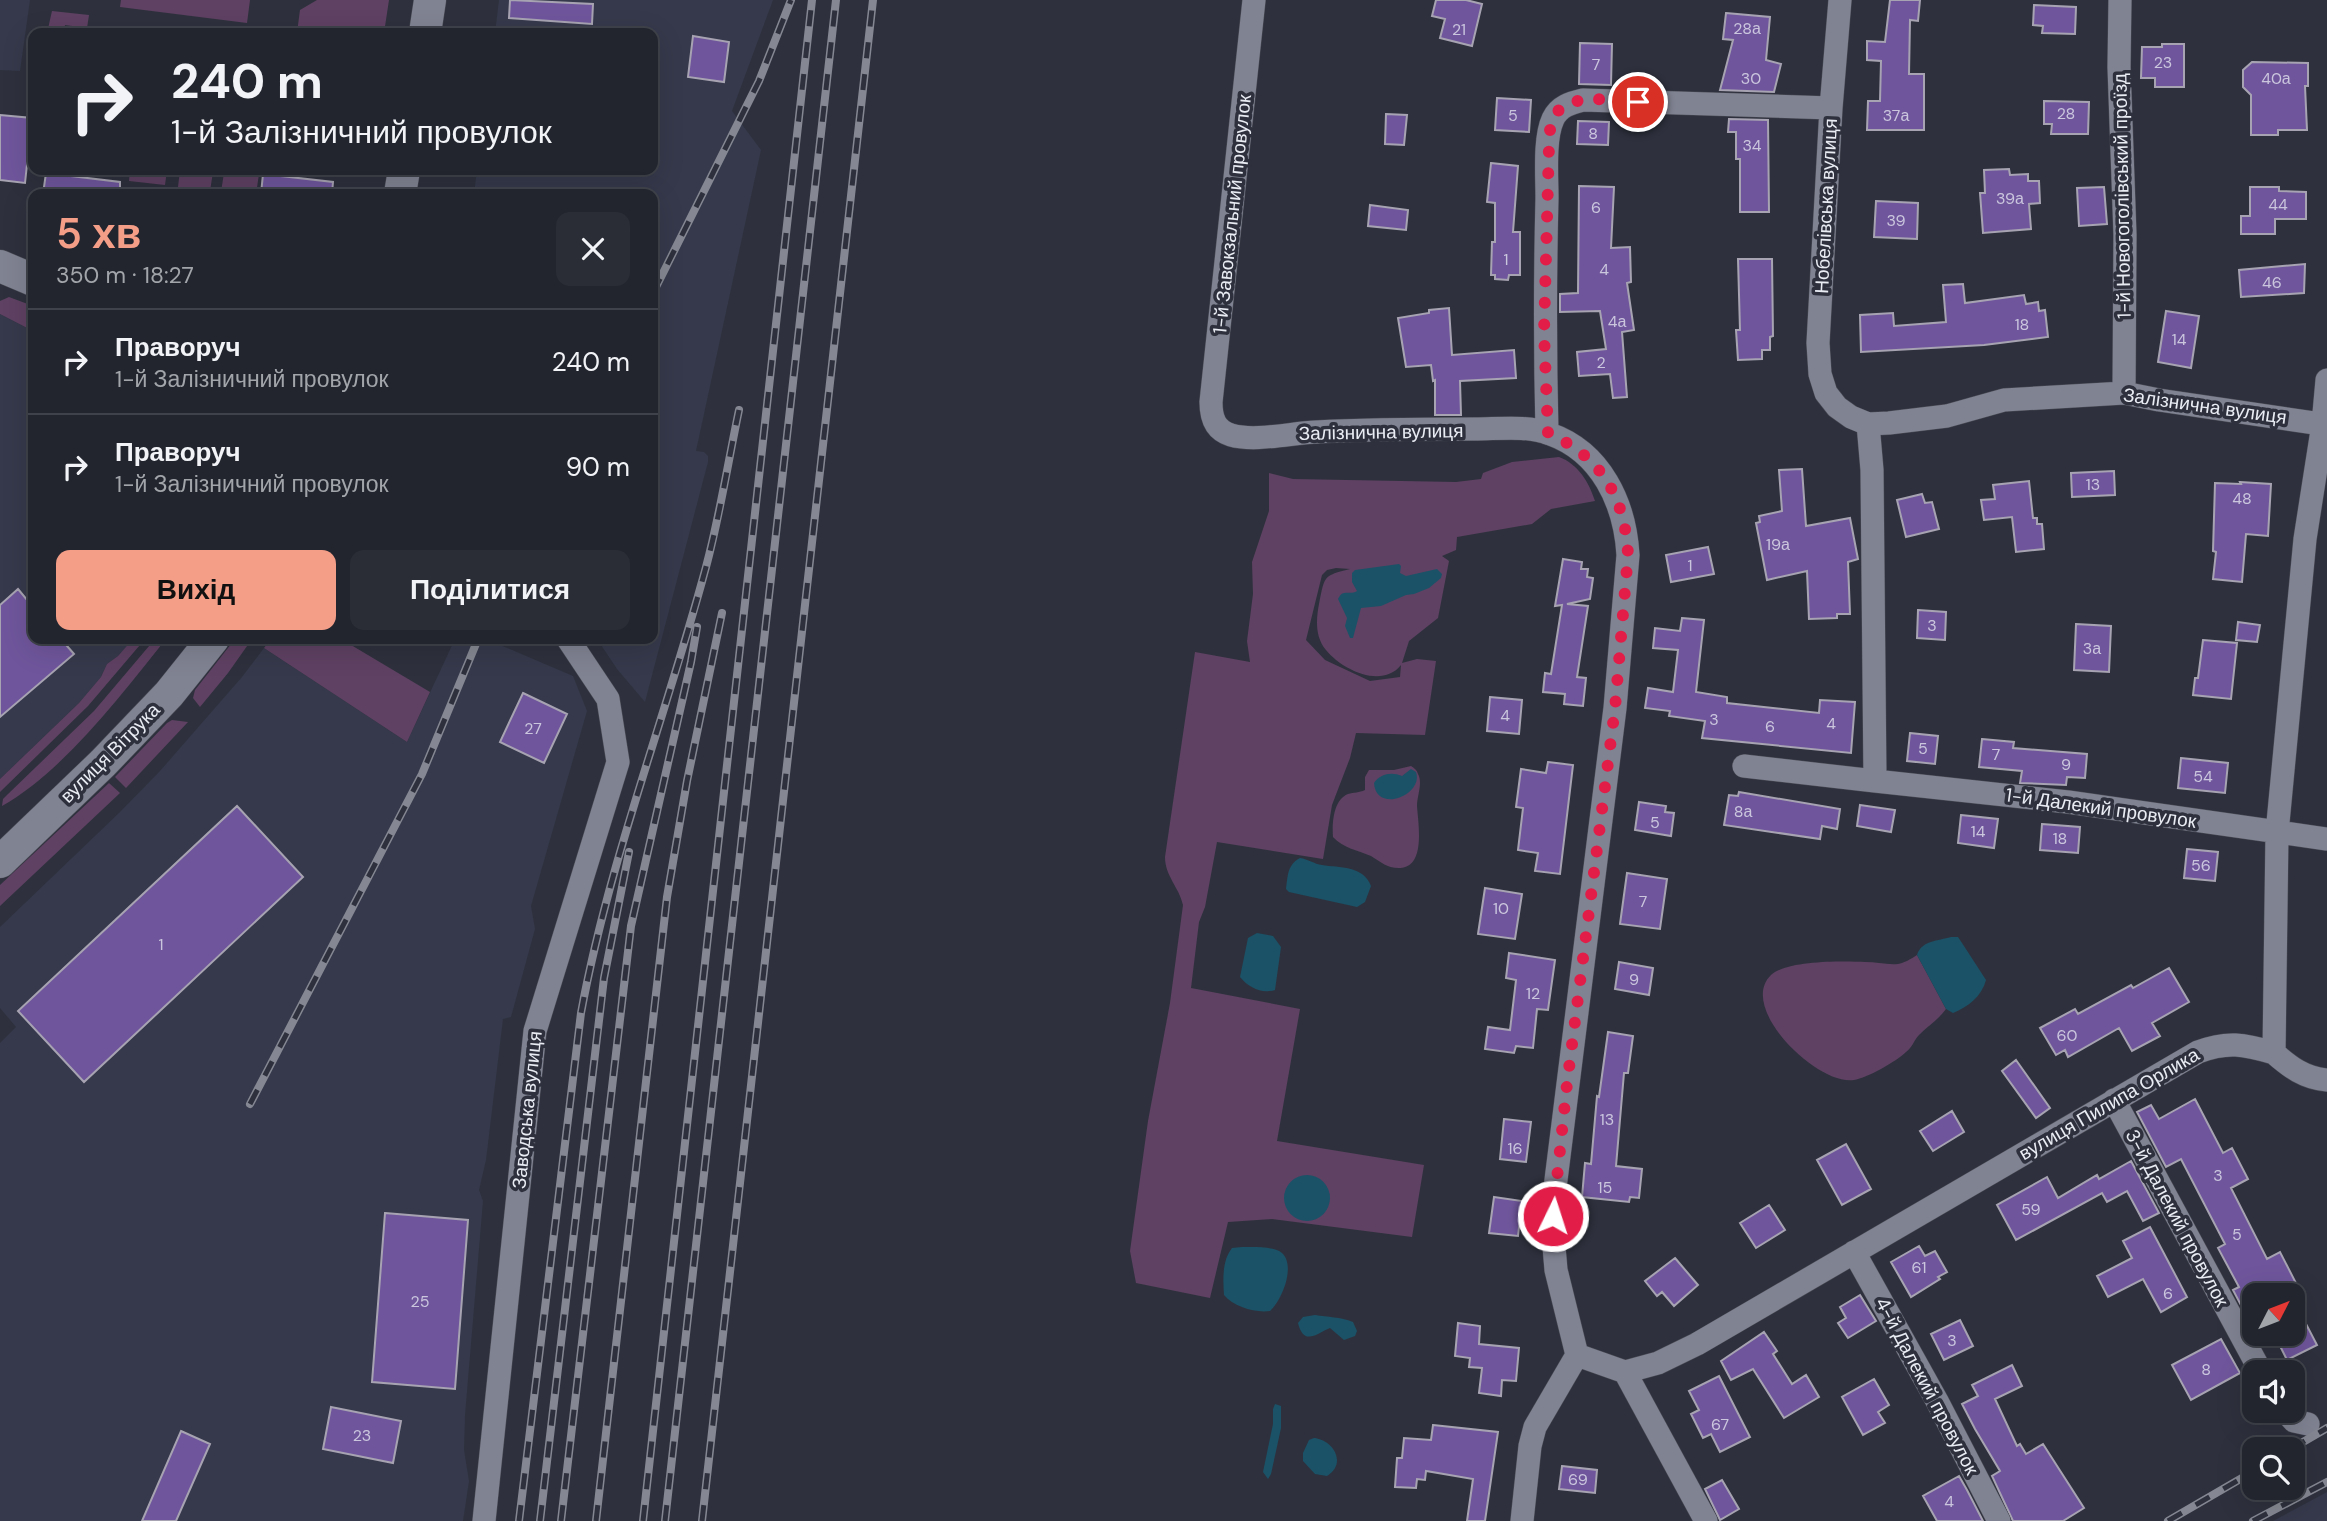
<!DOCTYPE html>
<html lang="uk">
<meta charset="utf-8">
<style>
:root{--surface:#22252e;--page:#2a2d36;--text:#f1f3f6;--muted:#a2a5aa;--line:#3f424a;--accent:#f49e88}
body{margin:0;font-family:"DM Sans",sans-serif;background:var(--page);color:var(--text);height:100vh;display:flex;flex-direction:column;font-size:26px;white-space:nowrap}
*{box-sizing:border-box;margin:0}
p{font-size:23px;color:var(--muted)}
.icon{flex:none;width:38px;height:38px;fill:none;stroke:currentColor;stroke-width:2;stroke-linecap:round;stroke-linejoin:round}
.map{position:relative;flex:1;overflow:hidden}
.details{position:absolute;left:28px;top:189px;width:630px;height:455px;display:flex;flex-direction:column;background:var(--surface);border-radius:14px;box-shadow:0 7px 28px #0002,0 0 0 2px var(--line)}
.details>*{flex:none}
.hud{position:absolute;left:28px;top:28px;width:630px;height:147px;border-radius:14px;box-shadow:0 7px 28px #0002,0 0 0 2px var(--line);background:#22252e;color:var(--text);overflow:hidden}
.needle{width:46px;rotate:48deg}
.buttons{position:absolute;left:2242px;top:1283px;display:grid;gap:14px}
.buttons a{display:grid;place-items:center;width:63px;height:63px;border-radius:14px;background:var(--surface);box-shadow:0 7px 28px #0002,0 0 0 2px var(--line);font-size:35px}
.pin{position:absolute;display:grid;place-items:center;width:60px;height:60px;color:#fff;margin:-30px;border:4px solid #fff;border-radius:50%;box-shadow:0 2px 7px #0007}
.me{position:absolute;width:77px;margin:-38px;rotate:4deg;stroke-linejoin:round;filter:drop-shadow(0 0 5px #0008)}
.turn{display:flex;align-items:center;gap:24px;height:147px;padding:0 28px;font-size:32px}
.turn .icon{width:91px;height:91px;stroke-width:2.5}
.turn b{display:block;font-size:49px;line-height:60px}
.round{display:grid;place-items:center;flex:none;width:74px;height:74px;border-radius:14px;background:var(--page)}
.overview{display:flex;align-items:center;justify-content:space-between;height:119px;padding:0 28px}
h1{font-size:42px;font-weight:600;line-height:52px;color:var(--accent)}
.button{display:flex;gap:14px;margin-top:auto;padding:14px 28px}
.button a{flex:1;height:80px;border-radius:14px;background:var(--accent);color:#111;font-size:28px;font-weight:600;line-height:80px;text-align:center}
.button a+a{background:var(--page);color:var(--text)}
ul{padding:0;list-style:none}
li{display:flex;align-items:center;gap:21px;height:105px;padding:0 28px;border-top:2px solid var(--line)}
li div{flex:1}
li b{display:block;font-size:26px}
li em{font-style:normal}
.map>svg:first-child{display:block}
</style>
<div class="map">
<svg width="2327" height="1521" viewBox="0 0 2327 1521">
<rect width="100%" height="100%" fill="#2e313d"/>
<!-- built -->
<path fill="#35394b" d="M0,0H30L20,71L0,70Z
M499,0H773L732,111L761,150L696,451L704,452L708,456V462L645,702L617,669L597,639H653V194H474L477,170H653V33H495Z
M0,314L33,331V639H134L118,656L107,664L101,677L79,703L0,779Z
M455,639H486L573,676L587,711L531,906L535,929L511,1017L503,1019L486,1160L479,1190L483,1201L465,1415L464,1450L469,1481L463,1521H0V1043L16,1027L0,1008V927L120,812L160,771L242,677L264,648L407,742Z
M2327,1492V1521H2273Z"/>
<!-- green -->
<path fill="#5f4163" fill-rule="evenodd" d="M121,0H250L247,23L120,7Z
M317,0H389L384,33H297L300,10Z
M52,11L89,15L87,28L65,25L64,33H47Z
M130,170H167L165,185L129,181Z
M180,170L213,172L210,191L178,187Z
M224,173L259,174L256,194L221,192Z
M9,297L33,306V331L0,314V301Z
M1559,457C1578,464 1589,482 1595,501L1551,509L1532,524L1457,537L1456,550L1442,556L1449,561L1438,618L1409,641L1402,663L1417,659L1436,661L1425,735L1356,733L1350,758L1332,805L1323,859L1217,842L1205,907L1199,922L1191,988L1300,1009L1277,1141L1424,1165L1412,1237L1272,1219L1228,1222L1210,1298L1136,1283L1130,1251L1148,1121L1170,1003L1183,905C1179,887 1165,876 1165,857L1195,652L1250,662L1247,641L1253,594L1252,562L1269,511V473L1293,479L1456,482L1481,479L1483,473L1512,462ZM1336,568L1350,569C1323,576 1325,575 1319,604C1316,620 1315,637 1326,650C1342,670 1382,689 1401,665L1400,677L1370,681L1325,660L1306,640L1322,575L1327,570Z
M133,639H145L88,706L0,792V779L79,703L101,677L107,664L118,656Z
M155,639H166C122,694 64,771 2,806L3,799L7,795L94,711Z
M235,639H252L228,673L200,707L193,698L195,690Z
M271,639H341L430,692L407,742L264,648Z
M172,720L188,722L126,788L115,777L167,723Z
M1411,766C1414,768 1417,770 1418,774C1423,783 1417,796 1417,806C1418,822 1426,866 1401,868C1388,869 1381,862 1371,856C1357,850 1343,848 1333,837C1332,824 1333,800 1348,794C1354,792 1359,793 1365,790V777L1369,770H1394Z
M109,783L120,793L0,906V885Z
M1917,955L1946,1009C1938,1020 1928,1026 1919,1035C1914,1040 1912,1048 1906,1052C1897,1061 1867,1078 1854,1080C1818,1086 1737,1008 1771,975C1787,960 1844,961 1865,962C1876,962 1887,965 1898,964C1904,963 1911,959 1917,955Z"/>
<!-- water -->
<path fill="#1b5267" d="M1399,564L1401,566L1400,573L1406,576L1437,569L1442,574L1441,578L1429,588L1414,594L1406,595L1381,606L1361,608L1353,638H1350L1345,626L1347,618L1338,599C1343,588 1349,596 1357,591L1352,582V573L1355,570Z
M1411,769L1416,772C1424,795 1376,814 1374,783C1381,773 1392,772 1402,776Z
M1300,858C1308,859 1314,864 1322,865C1339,868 1363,865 1371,886L1365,902L1357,907L1289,892L1286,889C1288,876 1287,865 1300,858Z
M1257,933L1273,936L1281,947L1275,990C1262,994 1249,988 1240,977L1248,938Z
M1951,937H1958L1962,943L1986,980C1982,996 1968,1007 1953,1013L1946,1009L1917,955C1922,940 1938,941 1951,937Z
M1284 1198a23 23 0 1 1 46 0a23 23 0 1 1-46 0Z
M1242,1247C1253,1247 1274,1246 1282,1253C1296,1266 1282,1300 1270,1311C1255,1313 1234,1307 1224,1295C1223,1279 1222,1261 1232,1248Z
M1315,1315C1328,1317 1340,1317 1353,1322L1357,1331L1355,1336L1344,1340L1330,1328C1317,1333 1304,1347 1298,1323L1303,1317Z
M1275,1404L1281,1406V1428L1271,1474L1268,1479L1263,1472L1273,1424V1409Z
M1314,1438C1334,1440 1347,1464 1327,1476L1315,1474L1303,1461V1453L1309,1440Z"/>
<!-- building -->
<path fill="#6f569c" stroke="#a7a3b2" stroke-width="2" d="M510,0L593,4L592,24L509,18Z
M1436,0H1466L1482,4L1472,46L1440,38L1445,19L1432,16Z
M1890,0H1920L1918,21L1910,20L1909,74H1924V130H1867L1868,101H1880L1881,61L1867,60V41L1885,42Z
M2034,5L2076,7L2075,34L2042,33L2043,26L2033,25Z
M1726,13L1770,17L1766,60L1781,64L1774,92L1720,90L1733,40L1723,39Z
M693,36L729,42L724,82L688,77Z
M1580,43L1612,44L1611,85L1579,84Z
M2162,44H2184V87H2155V78H2141L2142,47H2162Z
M2252,62L2308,63V86H2305L2307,130H2278V135H2251V95L2243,87V70Z
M1497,98L1531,100L1529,132L1495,130Z
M2044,101L2089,102L2088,134H2051L2052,124H2044Z
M1386,114L1407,115L1404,145L1385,144Z
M0,115L32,118L25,183L0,180Z
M1729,119L1768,120L1769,212H1740V159H1736V132H1728Z
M1578,121L1609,122L1608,145L1577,144Z
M1491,163L1518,166L1513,232H1520V275H1509L1508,280L1495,279V275H1491L1492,242H1495V203L1487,202Z
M2009,169L2010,175L2028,174V181H2039L2040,203L2029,204L2031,229L1983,233L1980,193H1985L1984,170Z
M46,173L120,182V194H43Z
M263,174L333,182L332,194H261Z
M1579,186L1614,187L1611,248L1630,247L1631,282L1627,283L1634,330L1622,332L1627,397L1613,398L1610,374L1579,376L1577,352L1606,349L1600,311L1560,312V294L1578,293Z
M2104,187L2107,224L2079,226L2077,188Z
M2250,187H2279V191L2306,192V219H2275V234H2241V216H2250Z
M1876,201L1918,203L1917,239L1874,237Z
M1370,205L1408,210L1406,230L1368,226Z
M1738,259H1772L1773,336L1770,337V350H1762V359L1738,360L1736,330H1740Z
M2305,264L2304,293L2241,297L2239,270Z
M1963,284L1965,303L2024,295L2026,304L2038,302L2039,311L2045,310L2048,337L1984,345L1861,352L1860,315L1893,313L1894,326L1946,322L1943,285Z
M1449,308L1452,355L1514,350L1516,378L1460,381L1461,415H1435V380L1433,381L1431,365L1406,367L1398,318L1429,313V310Z
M2166,311L2199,316L2191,368L2158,362Z
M1802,469L1806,526L1850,518L1858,559L1848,562L1850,614H1837V618L1809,619L1807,571L1767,580L1756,523L1760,522L1759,516L1782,511L1779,470Z
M2114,471L2115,495L2072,497L2071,473Z
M2029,481L2033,518H2037V524H2042L2044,549L2016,552L2012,517L1984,520L1981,500L1995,499L1993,485Z
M2240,482L2271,484L2268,536L2246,534L2242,582L2213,579L2216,552L2213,551L2215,483L2241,484Z
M1922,494L1925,503L1932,502L1939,529L1906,537L1897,500Z
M1708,547L1714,574L1671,582L1666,555Z
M1563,559L1582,562L1581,569H1588L1587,577L1593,578L1590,599L1567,604L1588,606L1577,677L1586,678L1583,706L1564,704L1565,694L1543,692L1545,673L1551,674L1562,605L1555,606Z
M18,589L33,607V639H61L74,654L0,717V605Z
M1918,610L1946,612L1945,640L1917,638Z
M1682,618L1704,620L1696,692L1727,697V703L1819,713L1820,700L1855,702L1851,753L1702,738L1705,721L1669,716L1670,711L1645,708L1648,688L1673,692L1678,650L1653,648L1655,628L1680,631Z
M2238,622L2260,625L2257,642L2236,640Z
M2076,624L2111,626L2109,672L2074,670Z
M2203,640L2237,643L2231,699L2193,695L2195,678H2198Z
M523,693L567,714L544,763L500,742Z
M1490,697L1522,700L1519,734L1487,731Z
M1910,733L1938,736L1935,764L1907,761Z
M1982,739L2014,742L2013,748L2087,754L2085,778L2067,777L2066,785L2020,783L2022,771L1979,767Z
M2181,758L2228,763L2225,793L2178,788Z
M1548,762L1573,765L1560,874L1535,871L1538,853L1518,850L1523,808L1516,807L1521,769L1546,773Z
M1739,792L1840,809L1837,829L1822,826L1820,839L1724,825L1729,795L1738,796Z
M1639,802L1666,806L1665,812L1674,813L1671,836L1635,830Z
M1860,805L1895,810L1891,832L1857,826Z
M237,806L303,877L84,1082L18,1011Z
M1961,815L1998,819L1994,848L1958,843Z
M2042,824L2080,827L2078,853L2040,850Z
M2187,849L2218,852L2215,881L2184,878Z
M1627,873L1667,879L1660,929L1620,924Z
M1485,888L1522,894L1515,939L1478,934Z
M1509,953L1555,960L1548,1010L1537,1009L1533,1048L1516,1046L1514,1053L1485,1049L1488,1027L1510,1030L1516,980L1506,978Z
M1619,962L1653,968L1649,995L1615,989Z
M2169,968L2189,1002L2152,1023L2160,1036L2132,1051L2119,1028L2068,1057L2065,1050L2056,1055L2040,1028L2075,1009L2078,1014L2131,985L2133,988Z
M1608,1032L1633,1036L1628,1073H1624L1616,1166L1642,1169L1639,1198L1630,1197L1629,1202L1582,1197L1585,1163L1591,1164L1597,1096L1599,1097Z
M2016,1060L2050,1108L2036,1118L2002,1071Z
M2195,1099L2223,1153L2232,1148L2248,1179L2231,1188L2267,1259L2280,1252L2299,1289L2288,1295H2254V1330L2233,1290L2239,1287L2218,1248L2225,1244L2181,1159L2166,1167L2137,1112L2151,1105L2159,1119Z
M1952,1111L1964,1132L1933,1151L1920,1131Z
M1504,1119L1531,1122L1526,1162L1500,1159Z
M1846,1144L1871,1189L1842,1205L1817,1160Z
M2131,1161L2159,1213L2143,1221L2127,1191L2107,1202L2102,1193L2016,1240L1997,1205L2047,1177L2058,1198L2097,1175L2099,1179Z
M1494,1197L1522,1201L1518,1236L1489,1233Z
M1769,1205L1785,1230L1756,1248L1740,1223Z
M385,1213L468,1220L455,1389L372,1382Z
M2150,1227L2187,1297L2161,1312L2143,1279L2108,1297L2097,1276L2132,1258L2123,1241Z
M1919,1246L1925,1256L1935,1251L1947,1272L1938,1277L1940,1279L1911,1297L1891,1262Z
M1675,1258L1698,1285L1674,1306L1662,1292L1657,1296L1645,1281Z
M1860,1295L1876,1321L1848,1338L1838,1323L1846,1318L1840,1307Z
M2292,1297L2317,1345L2287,1360L2274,1334H2292Z
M1960,1320L1973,1346L1944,1360L1931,1334Z
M1458,1323L1480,1326L1479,1344L1519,1348L1516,1381L1502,1380L1501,1396L1479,1393L1482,1368L1469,1367L1470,1358L1455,1356Z
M1764,1332L1777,1351L1773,1354L1792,1384L1806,1375L1819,1397L1784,1418L1753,1369L1731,1380L1721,1361Z
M2221,1339L2240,1373L2191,1400L2172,1365Z
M2012,1365L2022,1386L1995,1399L2017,1446L2020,1444L2026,1454L2043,1444L2084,1508L2063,1521H2013L1992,1476L2000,1471L1975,1429L1962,1404L1978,1396L1972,1385Z
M1719,1376L1750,1437L1720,1452L1711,1434L1703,1438L1691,1414L1699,1410L1689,1391Z
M1874,1379L1889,1405L1878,1412L1885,1423L1863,1435L1842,1397Z
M331,1407L401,1421L393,1463L323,1449Z
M1433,1425L1498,1432L1485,1521H1467L1473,1479L1426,1471L1425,1480L1417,1479L1416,1488L1395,1487L1397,1458H1402L1404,1438L1431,1440Z
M181,1431L210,1444L176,1521H142Z
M1562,1466L1597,1470L1595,1493L1559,1489Z
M1959,1476L1967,1490L1983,1521H1937L1923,1496Z
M1722,1480L1739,1509L1720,1520L1705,1489Z"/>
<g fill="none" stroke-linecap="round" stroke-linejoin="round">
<defs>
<path id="street" d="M1254,0L1211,402C1211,418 1215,430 1231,435C1255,442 1291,433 1316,432C1369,429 1422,429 1475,429C1499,429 1527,425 1550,434C1601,452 1625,503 1628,555L1615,708L1554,1196L1553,1235L1556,1270L1577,1355L1535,1427L1530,1446L1522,1521
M1840,0L1831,108L1818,343L1820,374L1826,393L1837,407L1851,417L1868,424L1889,423L1947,416L2004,400L2124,393L2159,400L2327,425
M2120,0L2119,67L2125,235L2124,393
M1868,424L1872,470L1875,781L2068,802L2327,839
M1547,433C1545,354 1545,276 1547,198C1547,176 1544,138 1553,119C1559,106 1571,103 1583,100L1831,108
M1744,766L1875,781
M2274,1053C2290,1067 2304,1078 2327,1080
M2114,1100L2261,1372
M1854,1252L1937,1401L1999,1521
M1577,1355L1625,1372L1658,1363L1697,1344L2198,1052C2227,1041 2244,1044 2274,1053L2277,833L2305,539L2323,424L2327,380
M1625,1372L1706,1521
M2284,1410L2294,1421L2308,1424
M484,1521L535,1031L618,762L608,699L568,639"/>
<path id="secondary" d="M425,33L430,0
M400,194L404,170
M0,266L33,280
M0,862L103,763L169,694L213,639"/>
</defs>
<!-- street casing -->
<use href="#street" stroke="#4a4c56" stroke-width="24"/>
<!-- secondary casing -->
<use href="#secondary" stroke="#4a4c56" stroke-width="33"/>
<!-- street -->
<use href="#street" stroke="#808392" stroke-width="23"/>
<!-- secondary -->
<use href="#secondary" stroke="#808392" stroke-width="32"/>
<defs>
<path id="rail" d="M653,293L759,81L791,0
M250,1104L422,774L478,639
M2291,1449L2327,1428
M519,1521L581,1013C609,861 666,716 706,567C720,515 728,462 739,410
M540,1521L604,978L629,852
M561,1521L631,926L691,662L697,627
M596,1521L667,897L687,781L722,613
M643,1521L812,0
M665,1521L836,0
M702,1521L873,0
M2168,1521L2254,1471
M2253,1521L2327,1482"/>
</defs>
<!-- rail casing -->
<use href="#rail" stroke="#858892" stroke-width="8"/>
<!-- rail -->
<use href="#rail" stroke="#2e313d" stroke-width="5" stroke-dasharray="16" stroke-linecap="butt"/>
</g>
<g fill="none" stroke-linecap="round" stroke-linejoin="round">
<!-- route -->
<path stroke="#e11d48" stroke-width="12" stroke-dasharray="0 21.6" d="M1553,1216L1567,1084L1615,708L1628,555C1625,496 1601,457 1548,433L1544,332L1549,145C1550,136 1549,125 1554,117C1567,91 1614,101 1638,102"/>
</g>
<g text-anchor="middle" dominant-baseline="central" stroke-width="7" stroke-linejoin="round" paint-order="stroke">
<!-- number labels -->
<g font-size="16" fill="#cbc6de">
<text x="1747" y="28">28а</text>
<text x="1459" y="29">21</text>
<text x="2163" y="62">23</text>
<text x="1596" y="64">7</text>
<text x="1751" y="78">30</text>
<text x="2276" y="78">40а</text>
<text x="2066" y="113">28</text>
<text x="1513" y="115">5</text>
<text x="1896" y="115">37а</text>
<text x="1593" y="133">8</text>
<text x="1752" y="145">34</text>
<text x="2010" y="198">39а</text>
<text x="2278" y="204">44</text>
<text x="1596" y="207">6</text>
<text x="1896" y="220">39</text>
<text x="1506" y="259">1</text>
<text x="1604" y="269">4</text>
<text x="2272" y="282">46</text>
<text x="1617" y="321">4а</text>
<text x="2022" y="324">18</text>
<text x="2179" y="339">14</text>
<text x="1601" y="362">2</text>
<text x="2093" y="484">13</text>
<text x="2242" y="498">48</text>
<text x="1778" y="544">19а</text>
<text x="1690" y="565">1</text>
<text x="1932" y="625">3</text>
<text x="2092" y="648">3а</text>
<text x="1505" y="715">4</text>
<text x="1714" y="719">3</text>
<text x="1831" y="723">4</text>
<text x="1770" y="726">6</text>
<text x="533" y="728">27</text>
<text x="1923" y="748">5</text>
<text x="1996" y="754">7</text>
<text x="2066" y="764">9</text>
<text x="2203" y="776">54</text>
<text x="1743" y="811">8а</text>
<text x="1655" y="822">5</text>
<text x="1978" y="831">14</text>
<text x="2060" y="838">18</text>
<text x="2201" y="865">56</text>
<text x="1643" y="901">7</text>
<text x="1501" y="908">10</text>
<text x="161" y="944">1</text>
<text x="1634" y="979">9</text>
<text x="1533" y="993">12</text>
<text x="2067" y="1035">60</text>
<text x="1607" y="1119">13</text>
<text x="1515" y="1148">16</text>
<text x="2218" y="1175">3</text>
<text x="1605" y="1187">15</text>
<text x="2031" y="1209">59</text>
<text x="2237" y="1234">5</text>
<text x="1919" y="1267">61</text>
<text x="2168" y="1293">6</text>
<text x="420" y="1301">25</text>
<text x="1952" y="1340">3</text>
<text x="2206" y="1369">8</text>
<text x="1720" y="1424">67</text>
<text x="362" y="1435">23</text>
<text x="1578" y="1479">69</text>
<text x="1949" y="1501">4</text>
</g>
<!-- street labels -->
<g font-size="19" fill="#eaecf4" stroke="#2e313d">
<text transform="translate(2122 196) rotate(-91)">1-й Новогоголівський проїзд</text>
<text transform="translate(1826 206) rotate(-87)">Нобелівська вулиця</text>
<text transform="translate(1232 214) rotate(-84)">1-й Завокзальний провулок</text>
<text transform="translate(2205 406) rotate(8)">Залізнична вулиця</text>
<text transform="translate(1381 432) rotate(-1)">Залізнична вулиця</text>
<text transform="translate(110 753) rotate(-45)">вулиця Вітрука</text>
<text transform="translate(2101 808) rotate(8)">1-й Далекий провулок</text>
<text transform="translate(2109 1104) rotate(-30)">вулиця Пилипа Орлика</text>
<text transform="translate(527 1110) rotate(-84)">Заводська вулиця</text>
<text transform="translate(2177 1218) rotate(62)">3-й Далекий провулок</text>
<text transform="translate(1927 1386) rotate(62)">4-й Далекий провулок</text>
</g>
</g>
</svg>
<div class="buttons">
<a><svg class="needle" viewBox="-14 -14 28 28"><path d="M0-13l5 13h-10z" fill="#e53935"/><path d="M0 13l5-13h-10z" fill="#a2a5aa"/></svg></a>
<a><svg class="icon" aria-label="sound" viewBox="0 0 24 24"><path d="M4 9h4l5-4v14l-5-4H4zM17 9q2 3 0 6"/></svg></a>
<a><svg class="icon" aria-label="search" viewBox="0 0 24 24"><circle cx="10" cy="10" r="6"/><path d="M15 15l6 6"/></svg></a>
</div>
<div class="pin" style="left:1638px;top:102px;background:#d93025"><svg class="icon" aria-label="arrive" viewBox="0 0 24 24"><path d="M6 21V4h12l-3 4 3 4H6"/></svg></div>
<svg class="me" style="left:1553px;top:1216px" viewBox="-20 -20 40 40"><circle r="17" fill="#e11d48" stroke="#fff" stroke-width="3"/><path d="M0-11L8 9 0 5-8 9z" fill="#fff"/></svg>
<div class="hud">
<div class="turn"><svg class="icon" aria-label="right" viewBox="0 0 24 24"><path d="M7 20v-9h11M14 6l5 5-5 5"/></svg><div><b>240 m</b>1-й Залізничний провулок</div></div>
</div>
<section class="details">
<div class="overview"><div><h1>5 хв</h1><p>350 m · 18:27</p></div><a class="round"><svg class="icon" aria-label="close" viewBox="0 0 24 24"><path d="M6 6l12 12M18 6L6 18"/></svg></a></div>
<ul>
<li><svg class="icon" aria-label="right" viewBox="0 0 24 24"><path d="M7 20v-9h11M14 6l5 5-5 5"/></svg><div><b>Праворуч</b><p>1-й Залізничний провулок</p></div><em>240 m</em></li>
<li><svg class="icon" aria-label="right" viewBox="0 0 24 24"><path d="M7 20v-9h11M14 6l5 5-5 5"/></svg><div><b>Праворуч</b><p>1-й Залізничний провулок</p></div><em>90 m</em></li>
</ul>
<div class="button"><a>Вихід</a><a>Поділитися</a></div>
</section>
</div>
